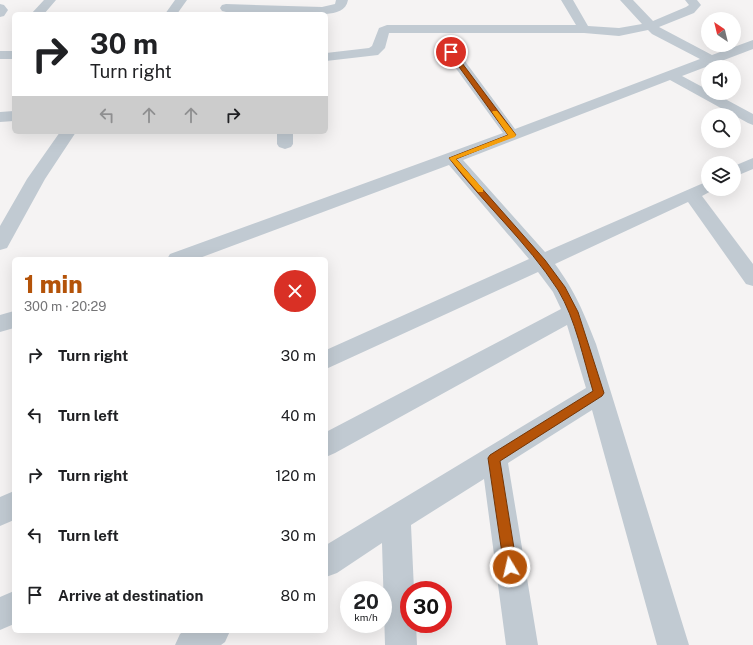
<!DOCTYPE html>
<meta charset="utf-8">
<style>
:root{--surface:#fff;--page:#f6f6f6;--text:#202124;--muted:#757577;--accent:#b45309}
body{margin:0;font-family:"Public Sans",sans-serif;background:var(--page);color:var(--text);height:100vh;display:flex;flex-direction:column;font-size:15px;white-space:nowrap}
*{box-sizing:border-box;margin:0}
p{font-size:13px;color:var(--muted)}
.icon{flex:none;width:22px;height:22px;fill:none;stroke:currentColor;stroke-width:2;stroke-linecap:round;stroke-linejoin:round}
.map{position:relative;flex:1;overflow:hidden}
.drawer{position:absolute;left:12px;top:257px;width:316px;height:376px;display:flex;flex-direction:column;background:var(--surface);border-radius:6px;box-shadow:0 4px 16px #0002}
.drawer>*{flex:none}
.guide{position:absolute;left:12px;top:12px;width:316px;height:122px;border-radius:6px;box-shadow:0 4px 16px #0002;background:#fff;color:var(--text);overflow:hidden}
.needle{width:26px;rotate:325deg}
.controls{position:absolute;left:701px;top:12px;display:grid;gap:8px}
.controls a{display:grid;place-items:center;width:40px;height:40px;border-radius:50%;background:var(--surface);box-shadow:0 4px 16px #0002;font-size:20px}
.speed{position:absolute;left:340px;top:581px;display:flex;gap:8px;font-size:20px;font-weight:700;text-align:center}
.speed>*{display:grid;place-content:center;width:52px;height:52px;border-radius:50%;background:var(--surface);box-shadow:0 4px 16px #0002;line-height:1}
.speed small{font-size:10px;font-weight:400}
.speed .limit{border:6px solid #d22;background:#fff;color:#111}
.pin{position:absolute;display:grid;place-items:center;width:34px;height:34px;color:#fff;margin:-17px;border:2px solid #fff;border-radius:50%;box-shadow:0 1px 4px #0007}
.me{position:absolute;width:44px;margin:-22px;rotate:351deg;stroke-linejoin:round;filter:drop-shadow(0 0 3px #0008)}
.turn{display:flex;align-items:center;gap:14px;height:84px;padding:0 12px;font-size:18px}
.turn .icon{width:52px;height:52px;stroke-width:2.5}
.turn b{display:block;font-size:28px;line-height:34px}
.lanes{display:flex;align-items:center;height:38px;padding:0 12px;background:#0003;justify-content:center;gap:20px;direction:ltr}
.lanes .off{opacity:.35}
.round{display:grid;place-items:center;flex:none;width:42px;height:42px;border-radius:21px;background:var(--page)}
.head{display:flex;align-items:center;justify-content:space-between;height:68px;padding:0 12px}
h1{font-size:24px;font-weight:800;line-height:30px;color:var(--accent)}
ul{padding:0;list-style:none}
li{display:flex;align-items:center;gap:12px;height:60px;padding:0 12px}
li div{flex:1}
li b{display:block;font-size:15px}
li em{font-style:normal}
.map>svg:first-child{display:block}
</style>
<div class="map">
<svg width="753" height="645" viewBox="0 0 753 645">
<rect width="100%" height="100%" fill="#f5f3f3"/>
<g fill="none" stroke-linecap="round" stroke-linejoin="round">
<!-- minor -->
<path fill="#c1cad2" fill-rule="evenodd" d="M44,0H56L44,14H31Z
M175,0H187L177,14H165Z
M336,0H348C346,11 336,13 326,14L226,12L222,11L220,8L222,5L226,4L322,7L335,4Z
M561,0H573L588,26L619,28L642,24L620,0H633L653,21L686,7L689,5L685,0H697L701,5L694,13L659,27L712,55L753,40V49L682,76L708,90V93H714L753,114V125L748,123L670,80L463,160L545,252L708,181V189H715L702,196L753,264V286L746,284L688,202L555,264C575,291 584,313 596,344L689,645H657L592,410L508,463L538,645H506L484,479L411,525L414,590H409V624H416L417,645H385L382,543L337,573L326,577V545L586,388L567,325L335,453L326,457V432L561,309L553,292L538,272L326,369V350L529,259L449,165L197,259H167L170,254L503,133L444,52L446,49H456L515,129L700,59L652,34L648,30L619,36L584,33H389L385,48L378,55L326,61V53L369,48L372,46L379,28L387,25H576Z
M0,4L4,5L8,10L4,16L0,17Z
M0,51H14V59H0Z
M14,111V121L0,122V112Z
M60,132H76L45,179L7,248L0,250V226L27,179Z
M277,132H293V144L291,147L285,149L279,147L277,144Z
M753,158V169L734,177V166Z
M14,311V328L0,332V315Z
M14,491V520L0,526V497Z
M14,591V624L0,630V597Z
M184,631H230L225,642L221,645H175L180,634Z"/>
</g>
<!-- route -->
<path fill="#b45309" stroke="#753606" d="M449,51H453L516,135L456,159L545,260L565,287L578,312L604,393L602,396L500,461L517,567L515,572L510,573L506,572L504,567L488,458L490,455L593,391C583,358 576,320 558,290C527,242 483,203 449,158L508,135L449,53Z"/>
<!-- slow -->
<path fill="#f59e0b" d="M493,111H497L516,135L515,137L456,159L483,189V192H478L449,158L508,135L492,112Z"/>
</svg>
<div class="controls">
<a><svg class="needle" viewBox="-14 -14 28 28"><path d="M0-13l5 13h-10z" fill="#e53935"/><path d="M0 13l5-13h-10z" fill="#757577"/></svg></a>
<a><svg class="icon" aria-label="sound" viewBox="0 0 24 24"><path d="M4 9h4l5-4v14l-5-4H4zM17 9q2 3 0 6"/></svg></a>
<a><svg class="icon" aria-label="search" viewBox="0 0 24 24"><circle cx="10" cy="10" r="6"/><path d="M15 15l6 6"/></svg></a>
<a><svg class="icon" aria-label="layers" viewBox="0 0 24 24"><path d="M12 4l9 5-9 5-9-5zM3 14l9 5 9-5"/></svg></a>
</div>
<div class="speed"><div>20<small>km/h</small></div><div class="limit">30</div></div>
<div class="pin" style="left:451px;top:52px;background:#d93025"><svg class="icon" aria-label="arrive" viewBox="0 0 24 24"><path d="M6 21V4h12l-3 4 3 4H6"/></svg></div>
<svg class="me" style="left:510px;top:567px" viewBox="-20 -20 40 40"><circle r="17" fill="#b45309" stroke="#fff" stroke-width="3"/><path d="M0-11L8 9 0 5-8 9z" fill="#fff"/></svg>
<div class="guide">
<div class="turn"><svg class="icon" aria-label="right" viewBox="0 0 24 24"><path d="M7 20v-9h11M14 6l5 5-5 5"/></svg><div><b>30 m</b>Turn right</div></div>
<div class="lanes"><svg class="icon off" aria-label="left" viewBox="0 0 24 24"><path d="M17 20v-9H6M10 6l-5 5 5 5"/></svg><svg class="icon off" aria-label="ahead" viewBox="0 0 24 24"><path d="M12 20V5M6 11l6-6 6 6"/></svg><svg class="icon off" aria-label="ahead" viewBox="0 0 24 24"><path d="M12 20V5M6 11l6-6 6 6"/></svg><svg class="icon" aria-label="right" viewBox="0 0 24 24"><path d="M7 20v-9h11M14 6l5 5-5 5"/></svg></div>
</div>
<section class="drawer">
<div class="head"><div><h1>1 min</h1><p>300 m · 20:29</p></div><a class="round" style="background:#d93025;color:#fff"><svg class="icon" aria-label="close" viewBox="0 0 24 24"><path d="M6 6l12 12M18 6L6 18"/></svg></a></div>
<ul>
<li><svg class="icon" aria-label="right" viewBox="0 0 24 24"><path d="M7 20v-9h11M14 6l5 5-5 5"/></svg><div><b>Turn right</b></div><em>30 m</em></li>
<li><svg class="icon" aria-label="left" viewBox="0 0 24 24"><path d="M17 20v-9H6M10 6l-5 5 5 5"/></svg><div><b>Turn left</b></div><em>40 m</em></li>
<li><svg class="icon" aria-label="right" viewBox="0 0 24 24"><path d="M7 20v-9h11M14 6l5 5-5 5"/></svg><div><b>Turn right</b></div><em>120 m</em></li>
<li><svg class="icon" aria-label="left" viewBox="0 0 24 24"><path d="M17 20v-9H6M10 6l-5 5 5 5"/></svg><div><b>Turn left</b></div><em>30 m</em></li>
<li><svg class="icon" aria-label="arrive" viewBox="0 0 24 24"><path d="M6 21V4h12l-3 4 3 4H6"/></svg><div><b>Arrive at destination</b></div><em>80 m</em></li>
</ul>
</section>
</div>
